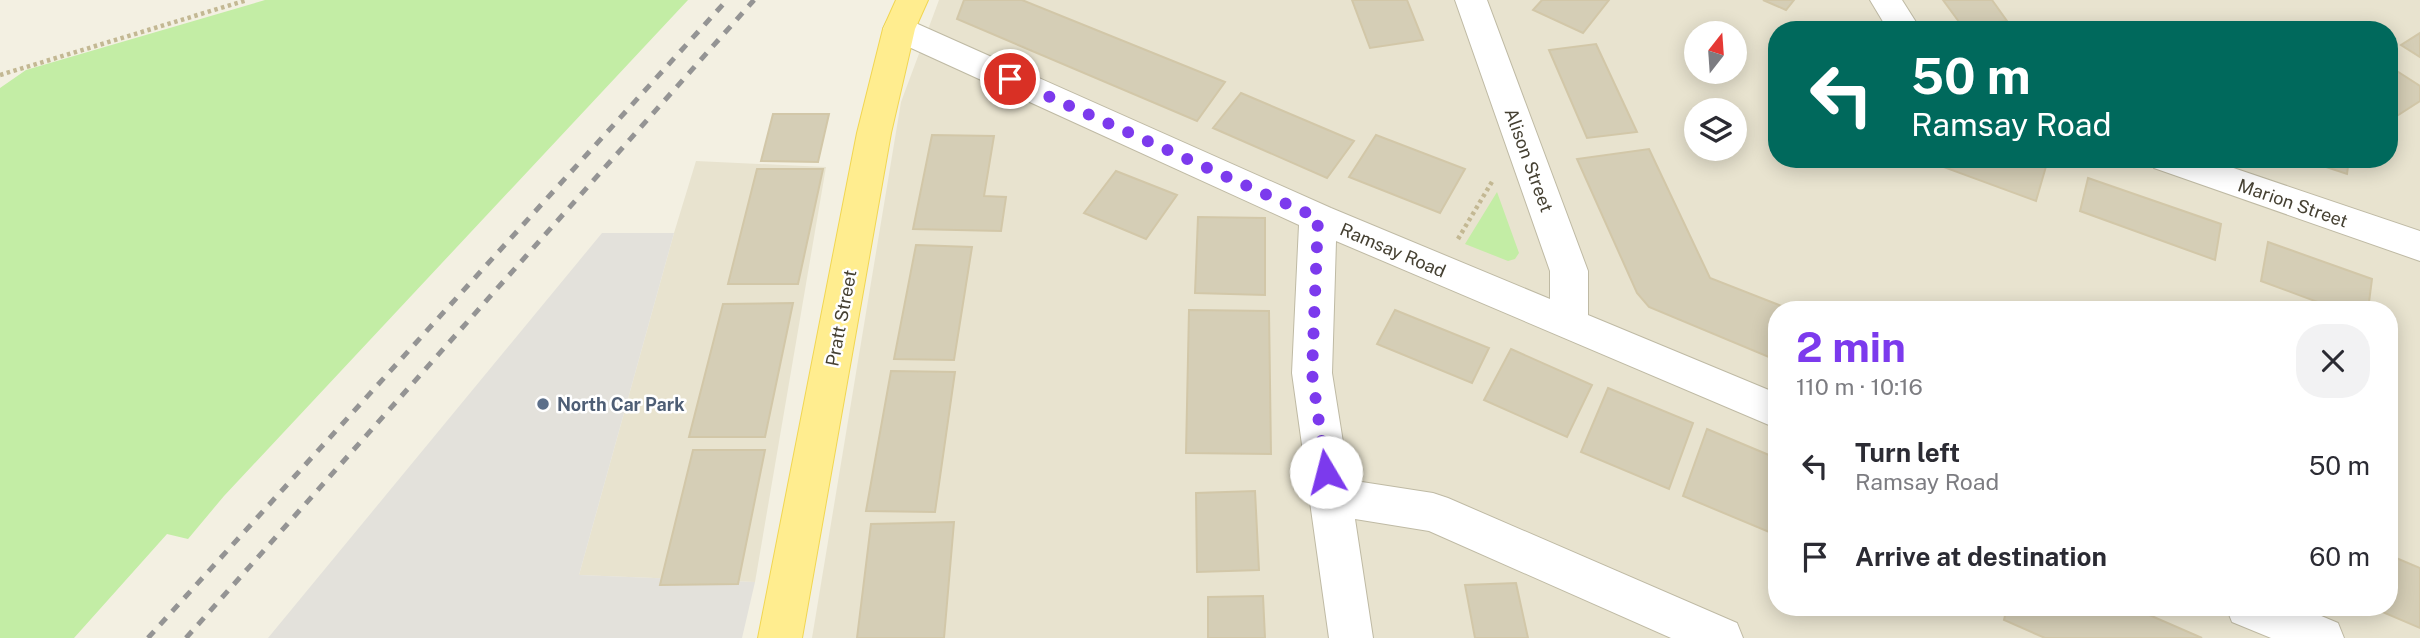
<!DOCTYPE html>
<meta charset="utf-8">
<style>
:root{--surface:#fff;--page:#f2f2f3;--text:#2b2b33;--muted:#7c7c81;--accent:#7c3aed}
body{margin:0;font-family:"Public Sans",sans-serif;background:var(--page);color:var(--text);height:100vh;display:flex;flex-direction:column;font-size:26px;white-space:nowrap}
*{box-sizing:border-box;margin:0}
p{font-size:23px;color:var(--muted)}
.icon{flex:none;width:38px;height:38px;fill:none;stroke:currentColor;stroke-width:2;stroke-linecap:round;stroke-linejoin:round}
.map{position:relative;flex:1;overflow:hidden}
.sheet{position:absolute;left:1768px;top:301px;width:630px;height:315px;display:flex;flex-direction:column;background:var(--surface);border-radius:28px;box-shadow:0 4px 18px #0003}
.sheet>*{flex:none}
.top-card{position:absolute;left:1768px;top:21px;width:630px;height:147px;border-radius:28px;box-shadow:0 4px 18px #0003;background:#00695c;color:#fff;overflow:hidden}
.needle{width:46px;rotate:17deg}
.tools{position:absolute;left:1684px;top:21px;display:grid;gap:14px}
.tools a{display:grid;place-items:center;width:63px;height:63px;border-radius:50%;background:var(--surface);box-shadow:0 4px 18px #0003;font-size:35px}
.pin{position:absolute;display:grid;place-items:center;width:60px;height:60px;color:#fff;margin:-30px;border:4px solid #fff;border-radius:50%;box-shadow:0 2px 7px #0007}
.me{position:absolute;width:77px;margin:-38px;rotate:352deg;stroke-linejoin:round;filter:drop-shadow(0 0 5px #0008)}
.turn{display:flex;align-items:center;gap:24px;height:147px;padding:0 28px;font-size:32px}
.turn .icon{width:91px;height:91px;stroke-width:2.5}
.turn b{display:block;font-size:49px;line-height:60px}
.round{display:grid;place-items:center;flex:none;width:74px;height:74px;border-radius:28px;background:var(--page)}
.head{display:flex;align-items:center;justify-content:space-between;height:119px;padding:0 28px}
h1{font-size:42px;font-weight:700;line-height:52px;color:var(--accent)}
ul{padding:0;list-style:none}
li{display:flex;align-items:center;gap:21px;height:91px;padding:0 28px}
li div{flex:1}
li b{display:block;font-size:26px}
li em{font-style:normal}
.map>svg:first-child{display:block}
</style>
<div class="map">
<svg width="2420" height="638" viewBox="0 0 2420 638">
<rect width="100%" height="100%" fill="#f3f0e2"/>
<!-- residential -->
<path fill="#e8e3cf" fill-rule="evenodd" d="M939,0H2420V638H812L901,102ZM1776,30H2389V159H1776ZM1696,33H1734V72H1696ZM1696,110H1734V149H1696ZM1776,310H2389V607H1776Z
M696,161L826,167L755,582L579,575L674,233Z"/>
<!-- green -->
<path fill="#c3eda5" d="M265,0H688L224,496L188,539L167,534L74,638H0V88L26,70Z
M1497,192L1519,253L1515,259L1508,261L1465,244Z"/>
<!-- parking -->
<path fill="#e3e1db" d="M602,233H674L579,575L755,582L742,638H268Z"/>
<!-- building -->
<path fill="#d5ceb6" stroke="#d2c7a8" stroke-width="2" d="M964,0H1022L1225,82L1197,121L957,19Z
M1352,0H1407L1423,40L1370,48Z
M1542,0H1609L1583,33L1533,10Z
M1763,0H1794L1786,10Z
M1943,0H1992L2007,21L1962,26Z
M2420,33V57L2401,45Z
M1596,44L1637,132L1587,138L1549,50Z
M2389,66L2420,86V101L2389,121Z
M1241,93L1354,141L1327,178L1213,128Z
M773,114H829L818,162L761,161Z
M932,135L994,136L984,196L1006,197L1001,231L913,229Z
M1376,135L1465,169L1440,213L1349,177Z
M1649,149L1710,278L1792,310H1776V360L1649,307L1637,293L1577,159Z
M1940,159H2035L2047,163L2036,201L1938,165Z
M2302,159H2349L2347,174Z
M757,169H823L798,284H728Z
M1116,171L1177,195L1146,239L1084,213Z
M2088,178L2221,224L2215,260L2080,211Z
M1198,217L1265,218V295L1195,293Z
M2268,242L2372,279L2368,310H2339L2261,281Z
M916,245L972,247L954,360L894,359Z
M793,303L765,437H689L723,304Z
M1189,310L1269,311L1271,454L1186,453Z
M1395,310L1489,348L1472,383L1377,344Z
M1511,349L1592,385L1567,437L1484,400Z
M891,371L955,372L935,512L866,511Z
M1608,388L1693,423L1669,489L1581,452Z
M1707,429L1776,458L1774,534L1683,496Z
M693,450H765L738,584L660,585Z
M1255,491L1259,570L1197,572L1196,493Z
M954,522L944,638H857L871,524Z
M2389,555L2420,568V628L2371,607H2389Z
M1516,583L1528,638H1475L1465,585Z
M1263,596L1265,638H1208V597Z
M2007,607H2131L2202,638H2045L2004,620Z"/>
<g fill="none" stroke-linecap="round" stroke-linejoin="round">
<defs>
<path id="minor" d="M1455,0H1487L1588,271V315L1776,393V428L1336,241L1332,373L1349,480L1433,493L1448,498L1737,623L1743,638H1671L1429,531L1355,519L1373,638H1329L1292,373L1299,225L887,37L883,29L887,21L899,18L911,21L1331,208L1550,299V271Z
M1870,0H1902L1921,30H1888Z
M2148,159H2207L2420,231V261L2154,168Z
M2226,607H2300L2338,623L2344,638H2271L2232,622Z"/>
<path id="major" d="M896,0H928L915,29L891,133L802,638H758L857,133L883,29Z"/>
</defs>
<!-- minor casing -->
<use href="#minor" stroke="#bfbaa4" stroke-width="2"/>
<!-- major casing -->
<use href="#major" stroke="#f1d652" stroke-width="2"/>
<!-- path -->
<path stroke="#c3b893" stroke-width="4.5" stroke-dasharray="3.5 3.5" stroke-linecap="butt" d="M0,75L247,0
M1458,239L1493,180"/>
<!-- minor -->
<use href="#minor" fill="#fff" fill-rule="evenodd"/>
<!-- major -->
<use href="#major" fill="#ffed8f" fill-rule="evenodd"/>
<!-- rail -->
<path stroke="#949494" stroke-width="5" stroke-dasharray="9 9" stroke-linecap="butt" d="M148,638L727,0
M186,638L754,0"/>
</g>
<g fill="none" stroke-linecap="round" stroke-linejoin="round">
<!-- route -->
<path stroke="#7c3aed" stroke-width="12" stroke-dasharray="0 21.6" d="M1010,79L1318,218L1312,373L1326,472"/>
</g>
<!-- markers -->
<circle fill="#5c6f8a" stroke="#fff" stroke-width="2.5" cx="543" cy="404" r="7"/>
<g text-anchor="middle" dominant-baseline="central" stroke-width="5" stroke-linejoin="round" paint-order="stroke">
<!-- street labels -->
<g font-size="18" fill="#454032" stroke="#fff">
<text transform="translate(1529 160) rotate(70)">Alison Street</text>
<text transform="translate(2293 203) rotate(19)">Marion Street</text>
<text transform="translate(1393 250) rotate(23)">Ramsay Road</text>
<text transform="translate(841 318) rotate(-79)">Pratt Street</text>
</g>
<!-- service labels -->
<g font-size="18" font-weight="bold" fill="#4e5e75" stroke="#fff" text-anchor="start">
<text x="557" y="404">North Car Park</text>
</g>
</g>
</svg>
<div class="tools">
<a><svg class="needle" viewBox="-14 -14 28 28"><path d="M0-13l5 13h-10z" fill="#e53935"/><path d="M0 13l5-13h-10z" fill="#7c7c81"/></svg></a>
<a><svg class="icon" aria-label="layers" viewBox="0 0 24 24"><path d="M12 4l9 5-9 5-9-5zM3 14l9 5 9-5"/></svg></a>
</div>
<div class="pin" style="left:1010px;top:79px;background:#d93025"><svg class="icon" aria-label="arrive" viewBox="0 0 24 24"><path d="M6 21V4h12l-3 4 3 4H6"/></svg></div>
<svg class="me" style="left:1326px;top:472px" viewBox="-20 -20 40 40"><circle r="19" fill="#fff"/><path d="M0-13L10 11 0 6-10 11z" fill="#7c3aed"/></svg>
<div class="top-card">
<div class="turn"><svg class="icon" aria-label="left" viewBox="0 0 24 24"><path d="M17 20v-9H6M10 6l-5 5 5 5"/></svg><div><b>50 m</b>Ramsay Road</div></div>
</div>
<section class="sheet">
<div class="head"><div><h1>2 min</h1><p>110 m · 10:16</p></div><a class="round"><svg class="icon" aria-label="close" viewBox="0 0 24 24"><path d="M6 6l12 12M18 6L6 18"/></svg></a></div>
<ul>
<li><svg class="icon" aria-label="left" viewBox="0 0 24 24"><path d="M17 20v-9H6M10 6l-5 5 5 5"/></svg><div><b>Turn left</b><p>Ramsay Road</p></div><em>50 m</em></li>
<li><svg class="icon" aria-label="arrive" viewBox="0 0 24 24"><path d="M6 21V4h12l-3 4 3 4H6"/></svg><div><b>Arrive at destination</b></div><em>60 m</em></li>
</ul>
</section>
</div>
